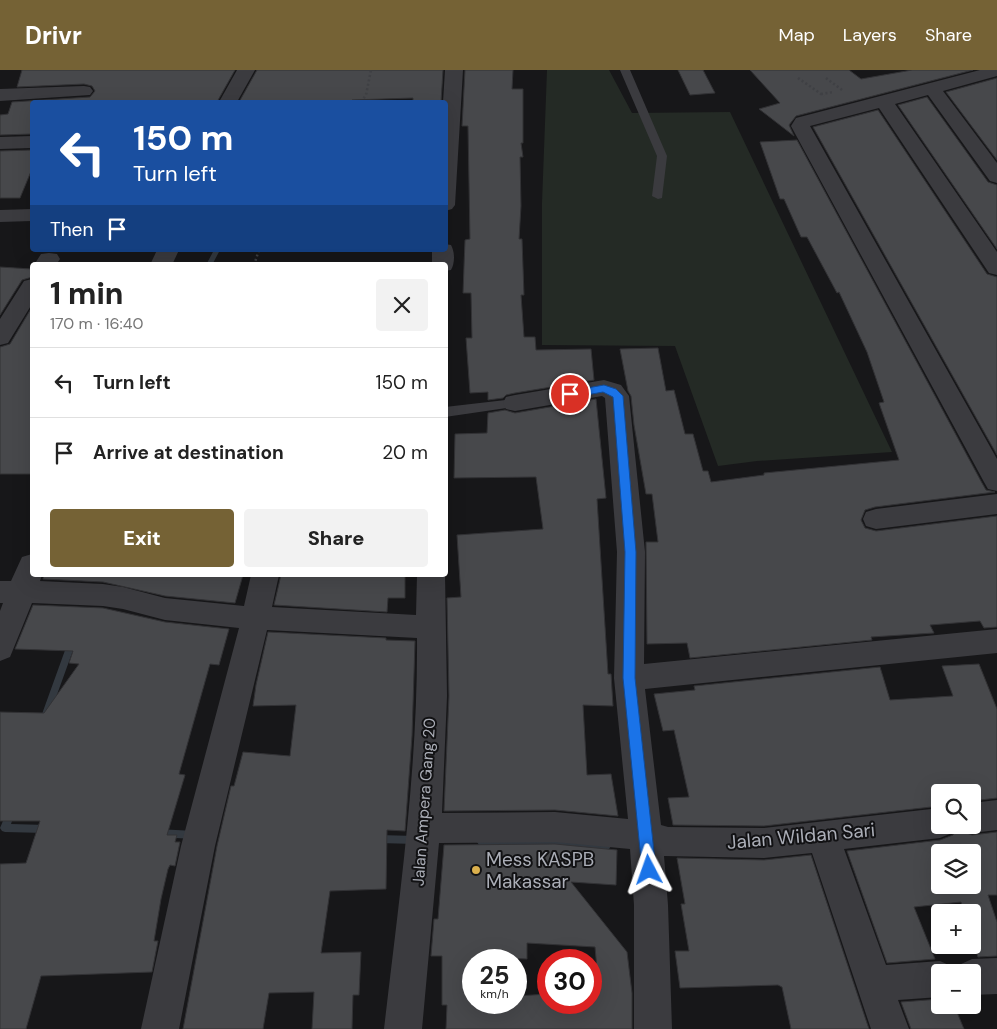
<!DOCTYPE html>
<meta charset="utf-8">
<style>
:root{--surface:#fff;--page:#f2f2f2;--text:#222;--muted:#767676;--line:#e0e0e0;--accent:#756235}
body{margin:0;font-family:"DM Sans",sans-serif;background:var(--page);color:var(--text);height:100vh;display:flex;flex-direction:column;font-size:19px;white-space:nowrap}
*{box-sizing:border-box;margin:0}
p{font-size:16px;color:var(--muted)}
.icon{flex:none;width:28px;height:28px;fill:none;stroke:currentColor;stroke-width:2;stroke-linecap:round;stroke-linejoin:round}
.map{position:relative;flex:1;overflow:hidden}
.sheet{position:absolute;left:30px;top:192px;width:418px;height:315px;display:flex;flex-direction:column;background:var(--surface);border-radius:5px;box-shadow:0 5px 20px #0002}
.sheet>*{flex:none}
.guide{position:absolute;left:30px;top:30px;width:418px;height:152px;border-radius:5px;box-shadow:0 5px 20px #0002;background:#1a4fa0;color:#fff;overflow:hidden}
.buttons{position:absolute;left:931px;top:714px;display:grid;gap:10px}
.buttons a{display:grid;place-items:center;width:50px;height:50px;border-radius:5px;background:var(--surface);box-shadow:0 5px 20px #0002;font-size:25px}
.speed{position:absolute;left:462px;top:879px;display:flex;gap:10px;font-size:25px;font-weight:700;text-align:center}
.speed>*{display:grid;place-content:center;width:65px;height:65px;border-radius:50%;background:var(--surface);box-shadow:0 5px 20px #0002;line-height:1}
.speed small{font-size:12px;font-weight:400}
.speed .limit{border:8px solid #d22;background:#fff;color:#111}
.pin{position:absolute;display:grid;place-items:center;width:42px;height:42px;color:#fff;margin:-21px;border:2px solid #fff;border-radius:50%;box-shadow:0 1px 5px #0007}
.me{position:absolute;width:55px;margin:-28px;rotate:356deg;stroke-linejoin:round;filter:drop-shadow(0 0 4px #0008)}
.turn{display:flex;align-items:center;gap:18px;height:105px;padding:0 20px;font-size:22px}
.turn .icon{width:65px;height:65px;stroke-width:2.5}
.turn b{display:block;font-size:35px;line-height:42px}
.then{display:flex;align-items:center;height:48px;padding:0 20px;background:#0003;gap:10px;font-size:19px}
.round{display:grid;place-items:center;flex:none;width:52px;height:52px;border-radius:5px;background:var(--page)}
.head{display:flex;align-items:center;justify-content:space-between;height:85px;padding:0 20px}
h1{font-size:30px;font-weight:800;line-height:38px}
.button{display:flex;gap:10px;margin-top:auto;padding:10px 20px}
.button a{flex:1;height:58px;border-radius:5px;background:var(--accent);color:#fff;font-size:20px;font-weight:800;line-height:58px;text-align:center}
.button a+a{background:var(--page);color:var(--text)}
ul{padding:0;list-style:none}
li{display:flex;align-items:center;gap:15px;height:70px;padding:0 20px;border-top:1px solid var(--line)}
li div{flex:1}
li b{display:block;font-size:19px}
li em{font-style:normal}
header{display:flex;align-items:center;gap:30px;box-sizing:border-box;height:70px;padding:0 25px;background:var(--accent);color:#fff}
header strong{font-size:24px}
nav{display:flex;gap:28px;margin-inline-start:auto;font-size:18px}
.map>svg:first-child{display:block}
</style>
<header>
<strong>Drivr</strong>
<nav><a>Map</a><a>Layers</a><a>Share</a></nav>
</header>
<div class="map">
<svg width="997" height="959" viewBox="0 0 997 959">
<rect width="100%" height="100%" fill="#171719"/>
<!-- green -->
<path fill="#242a25" d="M547,0H609L632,43L730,42L892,382L757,391L718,396L675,276L542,275V133Z"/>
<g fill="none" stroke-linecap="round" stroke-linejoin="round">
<!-- stream -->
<path fill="#333940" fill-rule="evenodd" d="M214,180H220L212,195H206Z
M72,569L75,570L76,572L50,644L49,646L46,647L43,646L42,644L68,572L69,570Z
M11,738L14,739L15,742L11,754L46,755L49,756L51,759L49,762L46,763L5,762L2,761L0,758L8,739Z
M158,759L194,761L197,762L199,765L197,768L194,769L158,767L155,766L153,763L155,760Z
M378,765L416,766L419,767L421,770L419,773L416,774L378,773L375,772L373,769L375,766Z
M482,768L606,772L609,773L611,776L609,779L606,780L482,776L479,775L477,772L479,769Z"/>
</g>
<!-- building -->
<path fill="#47484b" stroke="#323235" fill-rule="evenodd" d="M22,0H235L217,32H32V64L0,65V45L8,44L12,32L90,27L95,21L92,16L84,14L17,17Z
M257,0H443L441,32H413V28L352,30L351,32H239Z
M465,0H513L512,19H523V73H521L523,87H520L521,136L519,169H522L524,225H521L524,267H535L536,280L591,279L594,310L515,323L506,325L503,328L488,330V322L470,323L466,268H472L471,223H463L465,170L470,169L468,56H462Z
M678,0H703L715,23L690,25Z
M750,0H849L861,9L912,0H973L796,46L789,55L794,66L759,39L780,33Z
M997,8V90L946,22Z
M927,27L988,112L997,115V179L898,35Z
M878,40L987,204L997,207V385L813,57Z
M797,70L982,413L986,420L995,422L875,437L865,440L861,450L865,458L876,461L997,446V557L984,558L980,551L930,555L934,563L871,567L872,570L690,588L687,573L647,574L646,472H658L652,424H646L634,355L631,326L628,321L620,279L658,278L666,321L674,320L685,364H693L703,401H708L711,412L764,405V403L899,390L879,333L884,332L867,282L839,222L837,223L807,167H801L784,129H780L760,72Z
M32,80V99L20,128H0V81Z
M0,197L32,199V207L22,210L0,245Z
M32,237V404H0V277L10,274Z
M596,329L606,428L597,429L608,604H611L613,636L583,635L587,705L611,704L618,746L555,740L444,741L449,626L447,528L461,527L457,465L543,459L536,407L454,408L455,364L487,363L488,343L505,340L515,343Z
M44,505H243L235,533L165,526L103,512L43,509Z
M281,505H405V528H388L387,542L274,535Z
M33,535L103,538L165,552L229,559L219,595L210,594L179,704L185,705L167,765H177L175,772H180L175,796L170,795L168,799L161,829L154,871H158L152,902L41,906L26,959H0V794L26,793L40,751H0V642L44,643L79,594L69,593L73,581L15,579Z
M268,562L386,568V570L415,571L412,666L405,761L387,760L386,819L330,821L321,883L361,882L359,925H353L352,959H312L314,922L269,923L263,959H183L217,776L231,716H234L243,682L290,686L296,635L253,636L256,615Z
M979,594L997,639V728L972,731V722H940V736L764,756L673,755L668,728L689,727L674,660L663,661L654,624L695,620L694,616L880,597L890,630L953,626L942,596Z
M957,756L959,760L972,765L997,762V825H988L997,852V886L978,887L972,869V842H964L961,832L914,837L935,889L887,893L847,781L940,770L953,765ZM940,782H972V815H940Z
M555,774L617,780L616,815L571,812L627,882L632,923V959H446L447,935H442V886H431L434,849H438L444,775ZM527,873L595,877L599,921H591V932H549V924L516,926V932H474V887L527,889Z
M811,785L869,959H791L782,917L778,915L680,918L675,881H689L681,834H685L677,788L764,790Z
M940,929V935H954L964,959H911L901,932Z"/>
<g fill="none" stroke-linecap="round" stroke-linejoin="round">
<!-- path -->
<path stroke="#3f4044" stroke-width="2.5" stroke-dasharray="2 2.5" stroke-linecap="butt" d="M798,8L824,26
M826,8L842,20L840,21
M821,24L834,22
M361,32L366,25L371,0
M254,195L259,180"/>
<!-- lane -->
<path fill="#3b3b3f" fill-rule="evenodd" d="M620,0H630L667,86L662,128L658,129L652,126L657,86Z
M515,329L520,330L522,333L520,336L445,347V337Z"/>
<!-- street -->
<path fill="#3b3b3f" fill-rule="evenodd" d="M237,0H255L237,32H219Z
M445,0H463L455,135L452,139L445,141V32H443Z
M980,0H997V6L943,21L997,93V113L990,111L928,25L895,34L997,182V205L989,203L879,38L810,56L997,389V421L988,419L984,412L791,56L796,48Z
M84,16L90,17L93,21L90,25L0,31V19Z
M32,66V78L0,79V67Z
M32,139V151L0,152V140Z
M445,174L451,175C455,182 455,193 451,200L445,201V195H432V180H445Z
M157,180H179L172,195H150Z
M49,183L57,184L60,189L56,195H34L41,184Z
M32,209V234L8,273L0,275V249L24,211Z
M604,310L621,315L629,326L645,482L644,594L997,559V583L645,619L661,755L668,757L764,758L940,738V755H956L952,763L940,768L844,779L886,895L940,891L953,897L955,902H940V927L898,930L909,959H871L812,783L764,788L664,786L668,835L672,959H634V835L630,779L555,772L439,773L422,959H384C399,829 418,699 417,568L267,560L215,776L179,959H141L181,776L239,558L165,550L123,539L103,536L32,533L10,587L0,591V541L3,533H0V511H11L22,487L32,484V505H42L40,511L103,514L123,517L165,528L244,536L251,505H279L272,537L416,545L417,505H445L447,626L442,743L555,742L628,749L614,608L617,482L605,328L602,326L515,341L506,339L503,333L506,327L515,325Z
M997,424V444L876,459L866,456L863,449L866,442L876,439Z
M997,730V760L972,763L960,758L959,755H972V733Z
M997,888V924L972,925V902H956L959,895L972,889Z"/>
</g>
<!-- route -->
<path fill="#1a73e8" stroke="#114b97" d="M604,315L616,319L623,326L636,482L635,608L656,800L654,805L649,807L644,805L642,800L623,608L625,482L613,327L603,322L570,328L564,324L570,321Z"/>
<!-- markers -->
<circle fill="#dbb04d" stroke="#121214" stroke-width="2" cx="476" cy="800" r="5"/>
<g text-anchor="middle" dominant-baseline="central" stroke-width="4" stroke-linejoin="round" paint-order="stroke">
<!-- street labels -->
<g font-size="16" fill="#abaeb7" stroke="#121214">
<text transform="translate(424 732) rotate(-86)">Jalan Ampera Gang 20</text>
</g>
<!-- near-street labels -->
<g font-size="19" fill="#abaeb7" stroke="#121214">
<text transform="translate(801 766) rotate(-5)">Jalan Wildan Sari</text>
</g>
<!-- near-poi labels -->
<g font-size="19" fill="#abaeb7" stroke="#121214" text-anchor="start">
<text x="486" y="789">Mess KASPB<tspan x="486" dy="22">Makassar</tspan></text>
</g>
</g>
</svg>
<div class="buttons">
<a><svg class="icon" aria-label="search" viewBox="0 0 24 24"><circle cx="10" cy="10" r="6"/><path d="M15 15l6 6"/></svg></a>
<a><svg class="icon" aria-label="layers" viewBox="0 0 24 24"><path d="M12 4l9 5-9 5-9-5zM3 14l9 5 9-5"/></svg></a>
<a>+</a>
<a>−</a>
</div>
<div class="speed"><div>25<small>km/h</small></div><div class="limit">30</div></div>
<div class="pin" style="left:570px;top:324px;background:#d93025"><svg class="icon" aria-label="arrive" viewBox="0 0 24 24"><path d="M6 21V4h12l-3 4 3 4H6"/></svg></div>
<svg class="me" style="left:649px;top:800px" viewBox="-20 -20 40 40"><path d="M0-17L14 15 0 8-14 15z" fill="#1a73e8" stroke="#fff" stroke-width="4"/></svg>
<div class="guide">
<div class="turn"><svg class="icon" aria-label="left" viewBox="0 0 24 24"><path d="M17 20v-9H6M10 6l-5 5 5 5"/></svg><div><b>150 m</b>Turn left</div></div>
<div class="then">Then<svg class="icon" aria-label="arrive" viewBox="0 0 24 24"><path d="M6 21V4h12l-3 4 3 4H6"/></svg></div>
</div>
<section class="sheet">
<div class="head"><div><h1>1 min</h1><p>170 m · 16:40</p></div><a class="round"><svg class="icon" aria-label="close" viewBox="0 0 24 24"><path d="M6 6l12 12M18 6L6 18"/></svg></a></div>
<ul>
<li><svg class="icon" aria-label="left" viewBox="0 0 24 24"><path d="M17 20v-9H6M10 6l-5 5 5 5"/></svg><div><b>Turn left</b></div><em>150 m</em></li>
<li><svg class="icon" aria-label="arrive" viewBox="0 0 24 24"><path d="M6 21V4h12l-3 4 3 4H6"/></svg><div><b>Arrive at destination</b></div><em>20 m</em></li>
</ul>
<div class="button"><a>Exit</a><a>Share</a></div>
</section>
</div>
